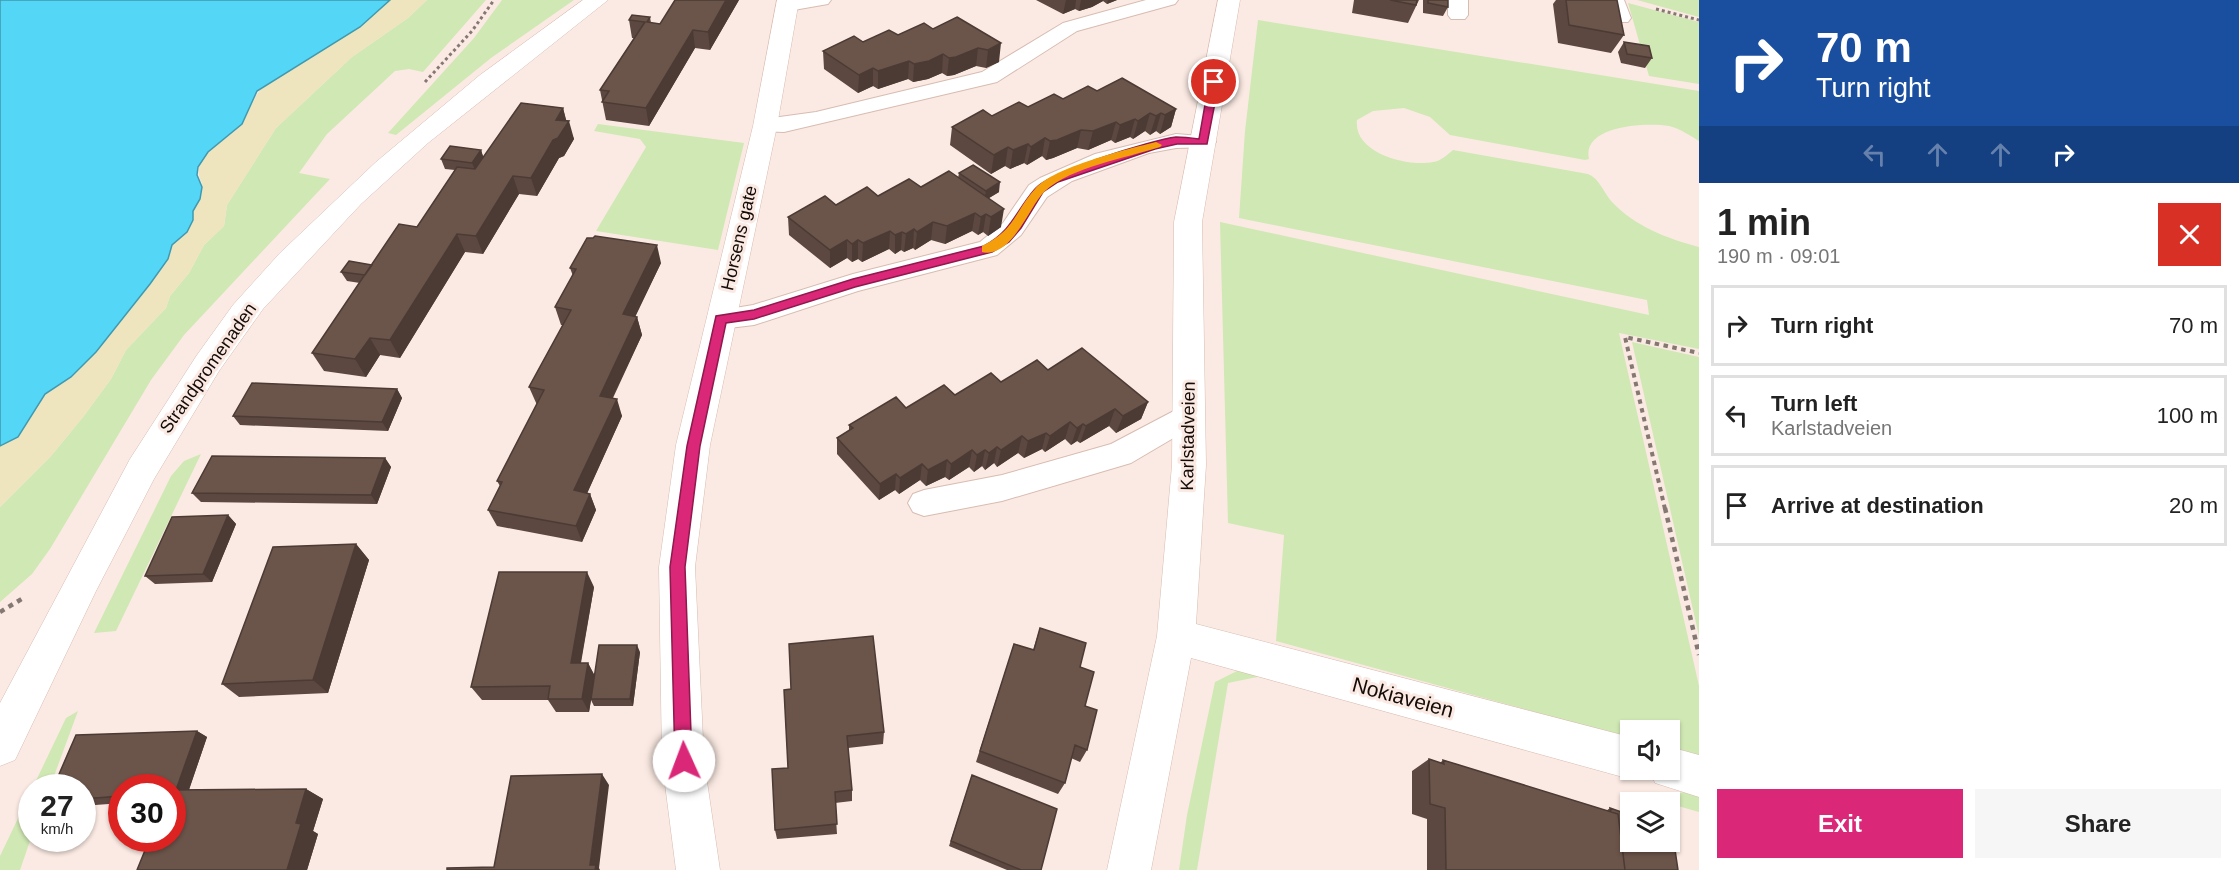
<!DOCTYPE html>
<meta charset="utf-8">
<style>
:root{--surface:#fff;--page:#f6f6f6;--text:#222;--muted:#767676;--line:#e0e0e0;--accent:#db2777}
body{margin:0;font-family:Arial,sans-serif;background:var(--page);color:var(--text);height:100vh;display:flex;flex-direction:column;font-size:22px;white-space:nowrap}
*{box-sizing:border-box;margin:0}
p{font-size:20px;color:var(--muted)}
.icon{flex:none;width:33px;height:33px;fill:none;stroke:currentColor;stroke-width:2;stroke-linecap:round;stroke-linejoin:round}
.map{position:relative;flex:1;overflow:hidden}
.details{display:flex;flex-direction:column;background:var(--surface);width:540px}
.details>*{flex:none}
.banner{background:#1a4fa0;color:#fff;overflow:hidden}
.fabs{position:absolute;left:1620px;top:720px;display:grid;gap:12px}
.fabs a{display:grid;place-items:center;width:60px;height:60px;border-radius:0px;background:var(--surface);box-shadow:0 2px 4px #0004;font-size:30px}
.speed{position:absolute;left:18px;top:774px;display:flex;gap:12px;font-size:30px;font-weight:700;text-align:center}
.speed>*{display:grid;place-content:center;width:78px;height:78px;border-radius:50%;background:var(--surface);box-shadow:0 2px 4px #0004;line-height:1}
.speed small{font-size:15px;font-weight:400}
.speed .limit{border:9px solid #d22;background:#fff;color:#111}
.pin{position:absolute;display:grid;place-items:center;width:51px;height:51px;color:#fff;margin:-26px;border:3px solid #fff;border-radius:50%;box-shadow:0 2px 6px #0007}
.me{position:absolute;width:66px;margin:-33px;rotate:358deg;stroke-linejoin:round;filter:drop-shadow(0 0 4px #0008)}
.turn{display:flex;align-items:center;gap:21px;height:126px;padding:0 18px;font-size:27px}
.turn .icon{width:78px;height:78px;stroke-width:2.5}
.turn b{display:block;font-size:42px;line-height:51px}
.lanes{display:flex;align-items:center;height:57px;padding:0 18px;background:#0003;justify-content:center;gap:30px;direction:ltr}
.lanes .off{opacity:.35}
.round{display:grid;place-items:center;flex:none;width:63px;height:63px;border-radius:0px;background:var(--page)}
.head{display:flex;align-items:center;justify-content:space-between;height:102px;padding:0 18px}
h1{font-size:36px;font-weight:700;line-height:45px}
.primary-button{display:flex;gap:12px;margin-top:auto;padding:12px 18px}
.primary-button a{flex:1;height:69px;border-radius:0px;background:var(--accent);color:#fff;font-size:24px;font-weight:700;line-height:69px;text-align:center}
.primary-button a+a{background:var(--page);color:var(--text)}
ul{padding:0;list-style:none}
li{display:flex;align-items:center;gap:18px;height:81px;margin:0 12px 9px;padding:0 6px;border:3px solid var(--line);border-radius:0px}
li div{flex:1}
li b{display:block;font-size:22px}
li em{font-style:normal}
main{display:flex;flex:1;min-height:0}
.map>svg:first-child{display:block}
</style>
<main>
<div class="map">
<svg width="1699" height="870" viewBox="0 0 1699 870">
<rect width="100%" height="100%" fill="#fbeae3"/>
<!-- green -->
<path fill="#d0e8b4" d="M427,0H486L423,72L409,69L395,71L327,134L299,173L330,179L184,335L151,380L50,549L32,574L0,602V507L51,456L83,417L111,379L126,350L166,308L170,296L189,273L204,245L224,226L227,205L276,128L352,57L408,18Z
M502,0H574L491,58L396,135L388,133L474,38Z
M1637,0H1699V17Z
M1628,3L1699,22V84L1649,76Z
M1258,20L1699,91V141C1689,135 1681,129 1669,126C1648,122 1581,125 1589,159L1585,160L1450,135L1430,117L1404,108L1373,111L1357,120C1353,153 1407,167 1433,162C1441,161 1447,155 1453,150L1588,174C1599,178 1604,193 1612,202C1636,227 1666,238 1699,247V349L1619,333L1699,686V757L1670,749V730H1630V738L1276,641L1284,535L1228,523L1220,222L1649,315L1647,300L1239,218L1245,131Z
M598,124L744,143L718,250L596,231L646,147L640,139L594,131Z
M1632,342L1699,357V636Z
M201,454L116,631L94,633L171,476L184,461Z
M1239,670L1262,676L1228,683L1197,870H1179L1187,815L1215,682Z
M78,711L50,787L32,788L31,838L20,870H0V856L66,718Z
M1689,792L1699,795V812L1671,804L1675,793Z"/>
<!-- sand -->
<path fill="#eee5bf" d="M390,0H427L408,18L352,57L276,128L227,205L224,226L204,245L189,273L170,296L166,308L126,350L111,379L83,417L51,456L0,507V446L18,436L45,394L71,377L150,284L168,259L172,245L181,237L202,183C188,158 222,143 237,129C250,116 251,97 265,85L360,27Z"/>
<!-- water -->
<path fill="#54d6f7" stroke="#4199af" stroke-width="1.5" d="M0,0H390L360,27L257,91L242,124L208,152L198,167L197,175L202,187L200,199L193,211V220L187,232L172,245L168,259L150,284L96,352L71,377L45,394L18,437L0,446Z"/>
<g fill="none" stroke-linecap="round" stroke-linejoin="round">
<defs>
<path id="service" d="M784,0H831L828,4L788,11L781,9L778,5Z
M1146,0H1178L1175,4L1077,31L997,82L784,132L757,131L754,126L757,121L765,119L816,112L982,72L1063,23Z
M1448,0H1468V15L1465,19H1451L1448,15Z
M1604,0H1624L1631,18L1628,22H1614Z
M1176,134L1212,137L1216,142L1212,147L1176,148L1149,153L1072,181L1047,197L1021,235L997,255L858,291L754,325L721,329L711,326L707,319L711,312L753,305L853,274L980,242L1003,223L1029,185L1040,178L1095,154Z
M1189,403L1199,407L1204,415L1199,423L1131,463L1002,501L924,516L913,512L908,503L913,494L924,490L1002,475L1111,444Z"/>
<path id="minor" d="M777,0H799L777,126L710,445L695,567L704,761L720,870H676L662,761L659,567L676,445L753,126Z
M1218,0H1240L1202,222L1206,465L1196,624L1630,737V770H1646L1645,773L1630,779L1191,658L1151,870H1107L1157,636L1172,465L1174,222Z
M1670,747L1699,755V797L1655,783L1650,770H1670Z"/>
<path id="tertiary" d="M583,0H608L428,143L361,204L263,309L219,371L154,479L96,591L15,760L0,766V703L130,459L197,355L233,305L280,253L376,162L480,75Z"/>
</defs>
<!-- service casing -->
<use href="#service" stroke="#d7bcb1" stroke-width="2"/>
<!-- minor casing -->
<use href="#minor" stroke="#d7bcb1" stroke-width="1"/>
<!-- tertiary casing -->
<use href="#tertiary" stroke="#d7bcb1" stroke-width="1"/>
<!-- path-far2 -->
<path stroke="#857873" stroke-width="3" stroke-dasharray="3 3" stroke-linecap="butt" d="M1656,9L1699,20
M425,82L472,31L494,0"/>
<!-- path-far1 -->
<path stroke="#857873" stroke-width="4" stroke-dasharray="4.5 4.5" stroke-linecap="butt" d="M1665,509L1625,337L1699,353"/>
<!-- path -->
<path stroke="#857873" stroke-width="4.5" stroke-dasharray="5 5" stroke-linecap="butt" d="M1665,508L1699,655
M0,612L25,597"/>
<!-- service -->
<use href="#service" fill="#fff" fill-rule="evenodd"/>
<!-- minor -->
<use href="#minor" fill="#fff" fill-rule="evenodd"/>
<!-- tertiary -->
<use href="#tertiary" fill="#fff" fill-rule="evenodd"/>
</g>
<!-- wall -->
<path fill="#5c4840" d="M739,0L710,50L695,48L649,126L606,120L600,90L634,38H632L629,20L650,17L651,23L660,24Z
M1036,0H1117L1107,4L1103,1L1092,7L1079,11L1075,9L1063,14Z
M1354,0H1419L1408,23L1352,13Z
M1423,0H1448V7L1443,16L1423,13Z
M1556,0H1617L1624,35L1611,53L1558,43L1553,4Z
M957,17L999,62L986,68L976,66L954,75L947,76L942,73L928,79L913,82L908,79L878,89L873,86L858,93L824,69L823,51L863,42L933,29Z
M1624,42L1652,58L1645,68L1621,63L1618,52Z
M1097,91L1176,109L1171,127L1160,134L1156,131L1150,135L1145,131L1133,139L1130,137L1115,143L1111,140L1088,150L1077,148L1053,158L1046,160L1042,156L1027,165L1024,163L1010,169L1005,166L991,174L950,145L952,127L992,116Z
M563,108L566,121L574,139L564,156L559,158L537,196L519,194L483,254L465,252L400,358L380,355L366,377L324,371L312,353L360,283L347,281L341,272L372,265L417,227L455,170L445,169L441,159L481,150L483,157Z
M959,173L999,192L989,198L1001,227L988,236L983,232L978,235L972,231L945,244L931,240L915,250L913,248L904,252L901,250L895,254L889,249L862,262L858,259L852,262L847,258L830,268L789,235L788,217L836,205L921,187L958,178Z
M661,263L635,316L637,317L642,335L613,398L622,416L587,493L590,494L596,510L582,542L497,526L488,510L500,486L497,481L537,405L529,387L563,325H561L555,307L573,276L570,268Z
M1048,370L1148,402L1141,419L1116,433L1109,426L1080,443L1077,441L1071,445L1065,439L1045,452L1042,449L1024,458L1018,453L997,467L994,463L985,470L982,466L974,472L969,467L949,480L945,477L926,486L920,480L899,494L895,490L879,500L837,454V438L849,430V425L906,408Z
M397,389L402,398L388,431L240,425L233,416Z
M385,458L391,467L377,504L201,502L192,493Z
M228,515L236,524L212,582L155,584L145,576Z
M356,544L369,560L328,693L239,697L222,684Z
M594,587L581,663H588L594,675L640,652L633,706H594L591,700L589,712H556L548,700H482L471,687Z
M1040,628L1080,667L1085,706L1087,750L1080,762L1071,758L1065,783L1058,794L976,762L1014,644L1033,650Z
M784,690L884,732L883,744L848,748L852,790V801L835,803L837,834L777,839L775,830L788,768Z
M197,731L207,737L189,790L306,789L323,799L313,831L318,834L307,870H137L172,838V788H122V803L82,806V788Z
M1429,759L1440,763L1443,760L1606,811L1610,808L1678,870H1427V819L1412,814V771Z
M972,775L1041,870H1007L949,846Z"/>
<!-- shaded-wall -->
<path fill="#4b3b34" d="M726,0H739L710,50L708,32Z
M1066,0H1076L1075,9L1063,14Z
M1081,0H1103V1L1092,7L1079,11Z
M1108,0H1117L1107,4Z
M693,30L695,48L649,126L646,108Z
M1001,43L999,62L986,68L988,50Z
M978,48L976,66L954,75L947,76L949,58Z
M943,54L942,73L928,79L913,82L914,64Z
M909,61L908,79L878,89V71Z
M873,68V86L858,93L859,75Z
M563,108L567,123L569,121L574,139L564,156L559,158L537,196L531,178L556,120Z
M1176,109L1171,127L1160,134L1165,115Z
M1150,113L1145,131L1133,139L1138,121Z
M1161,113L1156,131L1150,135L1156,116Z
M1135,119L1130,137L1115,143L1120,125Z
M1116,122L1111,140L1088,150L1093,131Z
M1081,130L1077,148L1053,158L1046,160L1050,141Z
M1045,138L1042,156L1027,165L1031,147Z
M1028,144L1024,163L1010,169L1013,150Z
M1008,147L1005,166L991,174L994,155Z
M481,150L484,159L476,172L472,163Z
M513,176L519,194L483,254L476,236Z
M1000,182L999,192L984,201L986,191Z
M1004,209L1001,227L988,236L991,217Z
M975,213L972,231L945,244L947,226Z
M986,214L983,232L978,235L981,217Z
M933,222L931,240L915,250L917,232Z
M914,229L913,248L904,252L906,234Z
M890,231L889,249L862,262L863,243Z
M902,232L901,250L895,254V235Z
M457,234L465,252L400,358L390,340Z
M847,240V258L830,268V250Z
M858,240V259L852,262V244Z
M657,245L661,263L628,332L623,314Z
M637,317L642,335L605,413L600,396Z
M370,338L380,355L366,377L355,359Z
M397,389L402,398L388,431L382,422Z
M617,399L622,416L581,507L574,490Z
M1148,402L1141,419L1116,433L1123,416Z
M1115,409L1109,426L1080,443L1086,426Z
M1070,422L1065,439L1045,452L1050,436Z
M1083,424L1077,441L1071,445L1077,428Z
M1046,433L1042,449L1024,458L1028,441Z
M1022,436L1018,453L997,467L1001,450Z
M997,447L994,463L985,470L989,453Z
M972,450L969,467L949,480L951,464Z
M985,450L982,466L974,472L977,455Z
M385,458L391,467L377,504L371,495Z
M947,460L945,477L926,486L928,470Z
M922,464L920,480L899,494L900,478Z
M896,474L895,490L879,500L880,484Z
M590,494L596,510L582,542L576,526Z
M228,515L236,524L212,582L203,574Z
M356,544L369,560L328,693L313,680Z
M587,572L594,587L578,677L571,663Z
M637,645L640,652L633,706L630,699Z
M588,663L595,676L589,712L582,699Z
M197,731L207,737L186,798L175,793Z
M602,774L609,785L599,868L600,870H594L590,865Z
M306,789L323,799L313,831L318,834L307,870H287L296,823Z"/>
<!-- building -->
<path fill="#6b544a" stroke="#4b3b34" stroke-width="1.5" d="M675,0H726L708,32L693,30L646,108L602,102L609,91L600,90L645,22L629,20L632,15L650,17L647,22L660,24Z
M1390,0H1417L1416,5Z
M1428,0H1448V7L1428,3Z
M1566,0H1617L1624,35L1569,25Z
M957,17L1001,43L988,50L978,48L956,57L949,58L943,54L929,61L914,64L909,61L878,71L873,68L859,75L823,51L854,36L863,42L889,30L898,35L924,23L933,29Z
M1624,42L1649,46L1652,58L1627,54Z
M1122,78L1176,109L1165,115L1161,113L1156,116L1150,113L1138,121L1135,119L1120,125L1116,122L1093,131L1081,130L1057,140L1050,141L1045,138L1031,147L1028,144L1013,150L1008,147L994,155L952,127L983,110L992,116L1019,102L1028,107L1054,94L1063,99L1088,86L1097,91Z
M521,103L563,108L556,120L569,121L558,138L553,140L531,178L513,176L476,236L457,234L390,340L370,338L355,359L312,353L399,224L417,227L457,167L475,169Z
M450,146L481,150L472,163L441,159Z
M973,165L1000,182L986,191L959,173Z
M949,171L1004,209L991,217L986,214L981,217L975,213L947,226L933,222L917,232L914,229L906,234L902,232L895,235L890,231L863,243L858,240L852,244L847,240L830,250L788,217L825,196L836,205L867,187L878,196L909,179L921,187Z
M595,236L657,245L623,314L637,317L600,396L617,399L574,490L590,494L576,526L488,510L502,482L497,481L544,390L529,387L571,310L555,307L576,269L570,268L587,238H593Z
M349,261L372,265L365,275L341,272Z
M1082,348L1148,402L1123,416L1115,409L1086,426L1083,424L1077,428L1070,422L1050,436L1046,433L1028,441L1022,436L1001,450L997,447L989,453L985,450L977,455L972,450L951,464L947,460L928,470L922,464L900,478L896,474L880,484L837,438L853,428L849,425L896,397L906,408L944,385L955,395L991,373L1001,382L1037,360L1048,370Z
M252,383L397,389L382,422L233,416Z
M212,456L385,458L371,495L192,493Z
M228,515L203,574L145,576L172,517Z
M356,544L313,680L222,684L273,547Z
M499,572H587L571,663H588L582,699H548L550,686L471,687Z
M1040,628L1086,643L1080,667L1094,672L1085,706L1097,710L1087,750L1075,745L1065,783L980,751L1014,644L1034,650Z
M873,636L884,732L847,736L852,790L835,792L837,824L775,830L772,769L788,768L784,690L791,689L789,644Z
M599,645H637L630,699H591Z
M197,731L176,790H172V788H122V796L82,799V788H53L76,735Z
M1429,759L1444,764L1443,760L1618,814L1625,870H1446L1445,808L1430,804Z
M602,774L590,865H596L595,870H447V868L494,867L511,776Z
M972,775L1057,809L1041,870H1021L951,841Z
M306,789L296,823L301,824L287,870H137L150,838H172V790Z
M1610,808L1630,815V842H1670V828L1672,829L1678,870H1625L1618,814L1611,812Z"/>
<!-- route -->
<path fill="#db2777" stroke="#8e194d" stroke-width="1.5" d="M1214,79L1219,82L1207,144H1177L1155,149L1058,182L1043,192L1021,228L1009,242L992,252L855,287L754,319L726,323L700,446L685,567L692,761L690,767L684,770L677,767L675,761L670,567L687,446L716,316L754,310L853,279L984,246C1013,230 1015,212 1035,189C1049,172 1152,140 1176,137C1184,137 1192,138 1199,139L1209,82Z"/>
<!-- slow -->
<path fill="#f59e0b" d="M1156,142L1162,145L1160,147C1126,158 1071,167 1045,191C1029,206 1012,259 982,252V246C1016,229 1013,214 1035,189C1053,167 1128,149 1156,142Z"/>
<g text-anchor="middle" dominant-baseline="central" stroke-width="6" stroke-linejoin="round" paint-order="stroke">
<!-- street labels -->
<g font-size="18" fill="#140b08" stroke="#fbeae3">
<text transform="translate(739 238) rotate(-77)">Horsens gate</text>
<text transform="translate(208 368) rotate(-55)">Strandpromenaden</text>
<text transform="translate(1188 436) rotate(-89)">Karlstadveien</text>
</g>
<!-- near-street labels -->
<g font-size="21" fill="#140b08" stroke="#fbeae3">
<text transform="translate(1403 697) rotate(15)">Nokiaveien</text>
</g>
</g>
</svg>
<div class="fabs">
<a><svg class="icon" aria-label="sound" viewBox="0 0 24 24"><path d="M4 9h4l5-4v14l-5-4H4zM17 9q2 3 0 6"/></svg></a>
<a><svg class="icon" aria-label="layers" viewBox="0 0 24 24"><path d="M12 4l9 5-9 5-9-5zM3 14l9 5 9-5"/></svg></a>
</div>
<div class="speed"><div>27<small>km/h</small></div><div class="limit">30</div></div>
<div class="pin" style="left:1214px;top:82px;background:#d93025"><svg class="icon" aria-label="arrive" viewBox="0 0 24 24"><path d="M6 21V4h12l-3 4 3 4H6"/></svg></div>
<svg class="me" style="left:684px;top:761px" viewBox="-20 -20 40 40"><circle r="19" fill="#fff"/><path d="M0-13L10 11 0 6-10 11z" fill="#db2777"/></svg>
</div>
<section class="details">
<div class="banner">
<div class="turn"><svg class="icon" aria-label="right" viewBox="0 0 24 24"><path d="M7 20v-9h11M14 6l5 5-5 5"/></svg><div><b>70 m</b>Turn right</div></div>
<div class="lanes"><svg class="icon off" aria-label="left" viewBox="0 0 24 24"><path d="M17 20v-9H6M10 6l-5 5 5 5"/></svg><svg class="icon off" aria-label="ahead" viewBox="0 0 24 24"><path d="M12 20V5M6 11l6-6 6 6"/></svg><svg class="icon off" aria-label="ahead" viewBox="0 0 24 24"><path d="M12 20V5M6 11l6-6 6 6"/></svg><svg class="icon" aria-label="right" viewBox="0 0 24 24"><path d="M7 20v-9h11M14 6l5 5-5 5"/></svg></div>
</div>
<div class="head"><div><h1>1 min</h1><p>190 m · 09:01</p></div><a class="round" style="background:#d93025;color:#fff"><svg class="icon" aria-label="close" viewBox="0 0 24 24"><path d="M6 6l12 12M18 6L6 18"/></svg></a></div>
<ul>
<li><svg class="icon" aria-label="right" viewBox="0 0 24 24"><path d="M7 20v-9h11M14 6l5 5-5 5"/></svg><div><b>Turn right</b></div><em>70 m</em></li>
<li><svg class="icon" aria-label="left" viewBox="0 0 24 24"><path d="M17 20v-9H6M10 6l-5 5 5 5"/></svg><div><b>Turn left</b><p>Karlstadveien</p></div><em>100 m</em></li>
<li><svg class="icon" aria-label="arrive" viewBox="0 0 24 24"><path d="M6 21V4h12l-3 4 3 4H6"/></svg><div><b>Arrive at destination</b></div><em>20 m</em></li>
</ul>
<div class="primary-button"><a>Exit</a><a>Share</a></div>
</section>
</main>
